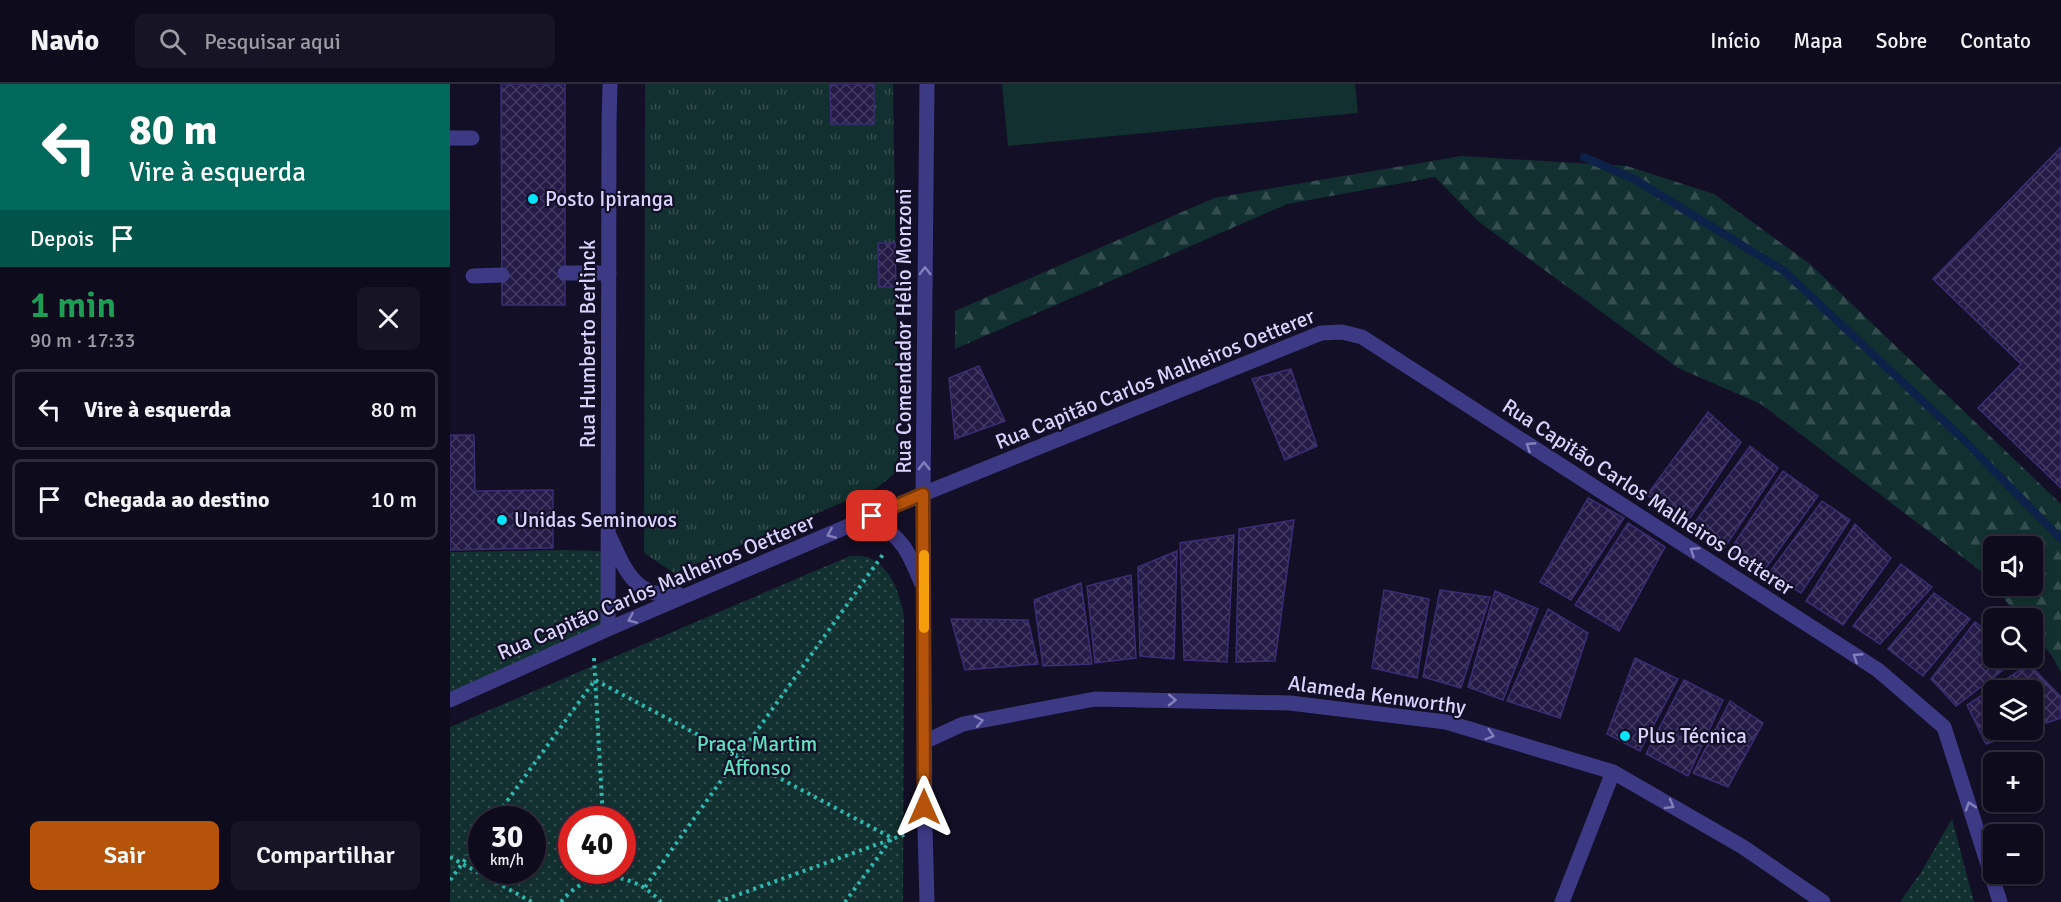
<!DOCTYPE html>
<html lang="pt">
<meta charset="utf-8">
<style>
:root{--surface:#0e0b1c;--page:#171425;--text:#f1f3f6;--muted:#9b9ba3;--line:#2e2b3b;--accent:#b45309}
body{margin:0;font-family:Signika,sans-serif;background:var(--page);color:var(--text);height:100vh;display:flex;flex-direction:column;font-size:22px;white-space:nowrap}
*{box-sizing:border-box;margin:0}
p{font-size:20px;color:var(--muted)}
.icon{flex:none;width:33px;height:33px;fill:none;stroke:currentColor;stroke-width:2;stroke-linecap:round;stroke-linejoin:round}
.map{position:relative;flex:1;overflow:hidden}
.panel{display:flex;flex-direction:column;background:var(--surface);width:450px}
.panel>*{flex:none}
.guide{background:#00695c;color:#fff;overflow:hidden}
.fabs{position:absolute;left:1533px;top:452px;display:grid;gap:12px}
.fabs a{display:grid;place-items:center;width:60px;height:60px;border-radius:9px;background:var(--surface);box-shadow:0 3px 9px #0003,0 0 0 2px var(--line);font-size:30px}
.speed{position:absolute;left:18px;top:722px;display:flex;gap:12px;font-size:30px;font-weight:700;text-align:center}
.speed>*{display:grid;place-content:center;width:78px;height:78px;border-radius:50%;background:var(--surface);box-shadow:0 3px 9px #0003,0 0 0 2px var(--line);line-height:1}
.speed small{font-size:15px;font-weight:400}
.speed .limit{border:9px solid #d22;background:#fff;color:#111}
.pin{position:absolute;display:grid;place-items:center;width:51px;height:51px;color:#fff;margin:-26px;border-radius:12px;box-shadow:0 3px 9px #0006}
.me{position:absolute;width:66px;margin:-33px;rotate:0deg;stroke-linejoin:round;filter:drop-shadow(0 0 4px #0008)}
.turn{display:flex;align-items:center;gap:21px;height:126px;padding:0 30px;font-size:27px}
.turn .icon{width:78px;height:78px;stroke-width:2.5}
.turn b{display:block;font-size:42px;line-height:51px}
.then{display:flex;align-items:center;height:57px;padding:0 30px;background:#0003;gap:12px;font-size:22px}
.round{display:grid;place-items:center;flex:none;width:63px;height:63px;border-radius:9px;background:var(--page)}
.overview{display:flex;align-items:center;justify-content:space-between;height:102px;padding:0 30px}
h1{font-size:36px;font-weight:600;line-height:45px;color:#1e9e55}
.primary-button{display:flex;gap:12px;margin-top:auto;padding:12px 30px}
.primary-button a{flex:1;height:69px;border-radius:9px;background:var(--accent);color:#fff;font-size:24px;font-weight:600;line-height:69px;text-align:center}
.primary-button a+a{background:var(--page);color:var(--text)}
ul{padding:0;list-style:none}
li{display:flex;align-items:center;gap:18px;height:81px;margin:0 12px 9px;padding:0 18px;border:3px solid var(--line);border-radius:9px}
li div{flex:1}
li b{display:block;font-size:22px}
li em{font-style:normal}
header{display:flex;align-items:center;gap:36px;box-sizing:border-box;height:84px;padding:0 30px;background:var(--surface);border-bottom:2px solid var(--line)}
header strong{font-size:28px}
nav{display:flex;gap:33px;margin-inline-start:auto;font-size:21px}
.search{width:420px;height:54px;background:var(--page);display:flex;align-items:center;gap:15px;box-sizing:border-box;padding:0 21px;border-radius:9px;color:var(--muted);font-size:22px}
main{display:flex;flex:1;min-height:0}
.map>svg:first-child{display:block}
</style>
<header>
<strong>Navio</strong>
<div class="search"><svg class="icon" aria-label="search" viewBox="0 0 24 24"><circle cx="10" cy="10" r="6"/><path d="M15 15l6 6"/></svg>Pesquisar aqui</div>
<nav><a>Início</a><a>Mapa</a><a>Sobre</a><a>Contato</a></nav>
</header>
<main>
<section class="panel">
<div class="guide">
<div class="turn"><svg class="icon" aria-label="left" viewBox="0 0 24 24"><path d="M17 20v-9H6M10 6l-5 5 5 5"/></svg><div><b>80 m</b>Vire à esquerda</div></div>
<div class="then">Depois<svg class="icon" aria-label="arrive" viewBox="0 0 24 24"><path d="M6 21V4h12l-3 4 3 4H6"/></svg></div>
</div>
<div class="overview"><div><h1>1 min</h1><p>90 m · 17:33</p></div><a class="round"><svg class="icon" aria-label="close" viewBox="0 0 24 24"><path d="M6 6l12 12M18 6L6 18"/></svg></a></div>
<ul>
<li><svg class="icon" aria-label="left" viewBox="0 0 24 24"><path d="M17 20v-9H6M10 6l-5 5 5 5"/></svg><div><b>Vire à esquerda</b></div><em>80 m</em></li>
<li><svg class="icon" aria-label="arrive" viewBox="0 0 24 24"><path d="M6 21V4h12l-3 4 3 4H6"/></svg><div><b>Chegada ao destino</b></div><em>10 m</em></li>
</ul>
<div class="primary-button"><a>Sair</a><a>Compartilhar</a></div>
</section>
<div class="map">
<svg width="1611" height="818" viewBox="0 0 1611 818">
<defs>
<pattern id="grass-tufts" width="24" height="20" patternUnits="userSpaceOnUse" patternTransform="scale(1.5)"><rect width="24" height="20" fill="#12302f"/><path d="M3 7l-1-3M5 7V3M7 7l1-3M15 17l-1-3M17 17v-4M19 17l1-3" fill="none" stroke="#344d4e"/></pattern>
<pattern id="forest-firs" width="22" height="20" patternUnits="userSpaceOnUse" patternTransform="scale(1.5)"><rect width="22" height="20" fill="#12302f"/><path d="M5 1l3.5 6h-7zM16 11l3.5 6h-7z" fill="#344d4e"/></pattern>
<pattern id="park-dots" width="8" height="8" patternUnits="userSpaceOnUse" patternTransform="scale(1.5)"><rect width="8" height="8" fill="#12302f"/><path d="M2 2h.1M6 6h.1" fill="none" stroke="#344d4e" stroke-width="1.8" stroke-linecap="round"/></pattern>
<pattern id="building-cross-hatch" width="8" height="8" patternUnits="userSpaceOnUse" patternTransform="scale(1.5)"><rect width="8" height="8" fill="#241b47"/><path d="M0 0l8 8M0 8l8-8" fill="none" stroke="#433b63"/></pattern>
</defs>
<rect width="100%" height="100%" fill="#130f26"/>
<!-- grass -->
<path fill="url(#grass-tufts)" d="M195,0H443L449,386L427,404L224,489L194,469Z"/>
<!-- forest -->
<path fill="url(#forest-firs)" fill-rule="evenodd" d="M1011,72L1177,82L1264,110L1360,180L1611,420V589L1602,572L1583,549L1582,534H1570L1532,488L1311,320L1228,284L1029,138L985,93L837,120L505,265V227L764,114ZM1544,462H1582V501H1544Z"/>
<!-- park -->
<path fill="url(#park-dots)" fill-rule="evenodd" d="M114,466L151,467V541L0,608V468Z
M400,472C406,472 415,472 420,474C443,486 449,509 454,532L453,818H0V643ZM32,735H82V786H32ZM122,735H172V786H122Z
M1502,735L1524,818H1450L1471,788Z"/>
<!-- garden -->
<path fill="#12302f" d="M552,0H905L908,29L558,62Z"/>
<g fill="none" stroke-linecap="round" stroke-linejoin="round">
<!-- stream -->
<path stroke="#0c2248" stroke-width="8" d="M1134,73L1186,96L1334,187L1511,353L1611,455"/>
</g>
<!-- building -->
<path fill="url(#building-cross-hatch)" stroke="#3b2d73" stroke-width="1.5" d="M51,0H115V221H52Z
M380,0H424V40H381Z
M1611,63V404L1528,324L1571,280L1483,195Z
M428,159H445L446,203H429Z
M529,282L555,337L505,355L499,294Z
M841,285L867,362L835,376L802,295Z
M1258,328L1291,358L1238,437L1197,411Z
M0,351H24L25,407L103,406V464L0,466Z
M1300,362L1328,384L1275,463L1243,441Z
M1333,387L1368,412L1313,488L1280,466Z
M1138,414L1174,434L1121,516L1090,498Z
M1372,417L1400,436L1351,509L1319,489Z
M844,436L825,577L786,578L789,445Z
M1178,439L1215,463L1169,547L1125,521Z
M1405,440L1441,474L1393,541L1356,517Z
M784,451L777,578L734,576L730,459Z
M727,467L724,575L690,572L688,483Z
M1451,480L1482,503L1430,560L1403,542Z
M681,491L686,574L645,579L637,502Z
M631,499L642,580L593,582L584,516Z
M934,506L979,515L967,594L922,584Z
M990,506L1040,513L1011,604L973,593Z
M1045,507L1088,525L1053,616L1018,603Z
M1484,509L1520,535L1473,592L1438,565Z
M1098,525L1138,549L1110,634L1057,617Z
M501,535L578,536L588,580L515,586Z
M1525,538L1544,552V573H1570L1506,622L1481,595Z
M1185,574L1228,595L1190,667L1157,650Z
M1579,580L1611,613V634L1582,644V606H1544V645H1579L1536,660L1517,621Z
M1234,596L1273,616L1238,692L1196,670Z
M1280,617L1313,639L1278,703L1243,689Z"/>
<g fill="none" stroke-linecap="round" stroke-linejoin="round">
<!-- path -->
<path stroke="#2fb8b0" stroke-width="4" stroke-dasharray="3 4.5" stroke-linecap="butt" d="M144,574L153,735
M44,735L145,596L442,754L395,818
M0,773L82,818
M155,786L156,793
M0,796L32,753
M195,803L434,469
M111,818C139,783 182,787 211,818
M268,818L456,750"/>
<!-- service -->
<path stroke="#3d3a85" stroke-width="15" d="M0,54H22
M115,189H159
M23,192L52,191"/>
<!-- minor -->
<path stroke="#3d3a85" stroke-width="15" d="M160,453C175,486 186,516 228,510
M158,545L159,39L160,0
M0,616L158,545L473,410L871,249L892,248L912,253L1428,586L1494,643L1550,818
M474,658L513,640L645,615L840,619L996,638L1163,688L1293,763L1373,818
M1112,818L1163,688"/>
<!-- tertiary -->
<path stroke="#3d3a85" stroke-width="15" d="M477,0L473,410L475,744L477,818
M405,440C413,441 422,441 429,443C453,451 462,477 471,498"/>
</g>
<!-- one-way arrows -->
<defs><path id="oneway-chevron" d="M-2-3.5L2.5 0L-2 3.5" fill="none" stroke-width="1.6" stroke-linecap="round" stroke-linejoin="round" transform="scale(1.5)"/></defs>
<g stroke="#837fbc">
<use href="#oneway-chevron" transform="translate(475 187) rotate(-90)"/>
<use href="#oneway-chevron" transform="translate(1080 362) rotate(-147)"/>
<use href="#oneway-chevron" transform="translate(474 382) rotate(-90)"/>
<use href="#oneway-chevron" transform="translate(381 450) rotate(157)"/>
<use href="#oneway-chevron" transform="translate(1244 467) rotate(-147)"/>
<use href="#oneway-chevron" transform="translate(182 535) rotate(157)"/>
<use href="#oneway-chevron" transform="translate(1407 573) rotate(-147)"/>
<use href="#oneway-chevron" transform="translate(722 616) rotate(1)"/>
<use href="#oneway-chevron" transform="translate(529 637) rotate(-11)"/>
<use href="#oneway-chevron" transform="translate(1040 651) rotate(17)"/>
<use href="#oneway-chevron" transform="translate(1220 721) rotate(30)"/>
<use href="#oneway-chevron" transform="translate(1520 722) rotate(-108)"/>
</g>
<g fill="none" stroke-linecap="round" stroke-linejoin="round">
<defs>
<path id="route" d="M422,432L473,410L474,723"/>
</defs>
<!-- route casing -->
<use href="#route" stroke="#753606" stroke-width="15"/>
<!-- route -->
<use href="#route" stroke="#b45309" stroke-width="10"/>
<!-- slow -->
<path stroke="#f59e0b" stroke-width="10" d="M474,471V544"/>
</g>
<!-- markers -->
<g fill="#00e5ff" stroke="#130f26" stroke-width="2">
<circle cx="83" cy="115" r="6"/>
<circle cx="52" cy="436" r="6"/>
<circle cx="1175" cy="652" r="6"/>
</g>
<g text-anchor="middle" dominant-baseline="central" stroke-width="4.5" stroke-linejoin="round" paint-order="stroke">
<!-- poi labels -->
<g font-size="21" fill="#d9d4ff" stroke="#130f26" text-anchor="start">
<text x="95" y="115">Posto Ipiranga</text>
<text x="64" y="436">Unidas Seminovos</text>
<text x="1187" y="652">Plus Técnica</text>
</g>
<!-- street labels -->
<g font-size="21" fill="#d9d4ff" stroke="#130f26">
<text transform="translate(454 247) rotate(-90)">Rua Comendador Hélio Monzoni</text>
<text transform="translate(138 260) rotate(-90)">Rua Humberto Berlinck</text>
<text transform="translate(705 295) rotate(-22)">Rua Capitão Carlos Malheiros Oetterer</text>
<text transform="translate(1198 413) rotate(33)">Rua Capitão Carlos Malheiros Oetterer</text>
<text transform="translate(206 503) rotate(-23)">Rua Capitão Carlos Malheiros Oetterer</text>
<text transform="translate(927 611) rotate(8)">Alameda Kenworthy</text>
</g>
<!-- park labels -->
<g font-size="21" fill="#5fe0c0" stroke="#130f26">
<text x="307" y="660">Praça Martim<tspan x="307" dy="24">Affonso</tspan></text>
</g>
</g>
</svg>
<div class="fabs">
<a><svg class="icon" aria-label="sound" viewBox="0 0 24 24"><path d="M4 9h4l5-4v14l-5-4H4zM17 9q2 3 0 6"/></svg></a>
<a><svg class="icon" aria-label="search" viewBox="0 0 24 24"><circle cx="10" cy="10" r="6"/><path d="M15 15l6 6"/></svg></a>
<a><svg class="icon" aria-label="layers" viewBox="0 0 24 24"><path d="M12 4l9 5-9 5-9-5zM3 14l9 5 9-5"/></svg></a>
<a>+</a>
<a>−</a>
</div>
<div class="speed"><div>30<small>km/h</small></div><div class="limit">40</div></div>
<div class="pin" style="left:422px;top:432px;background:#d93025"><svg class="icon" aria-label="arrive" viewBox="0 0 24 24"><path d="M6 21V4h12l-3 4 3 4H6"/></svg></div>
<svg class="me" style="left:474px;top:723px" viewBox="-20 -20 40 40"><path d="M0-17L14 15 0 8-14 15z" fill="#b45309" stroke="#fff" stroke-width="4"/></svg>
</div>
</main>
